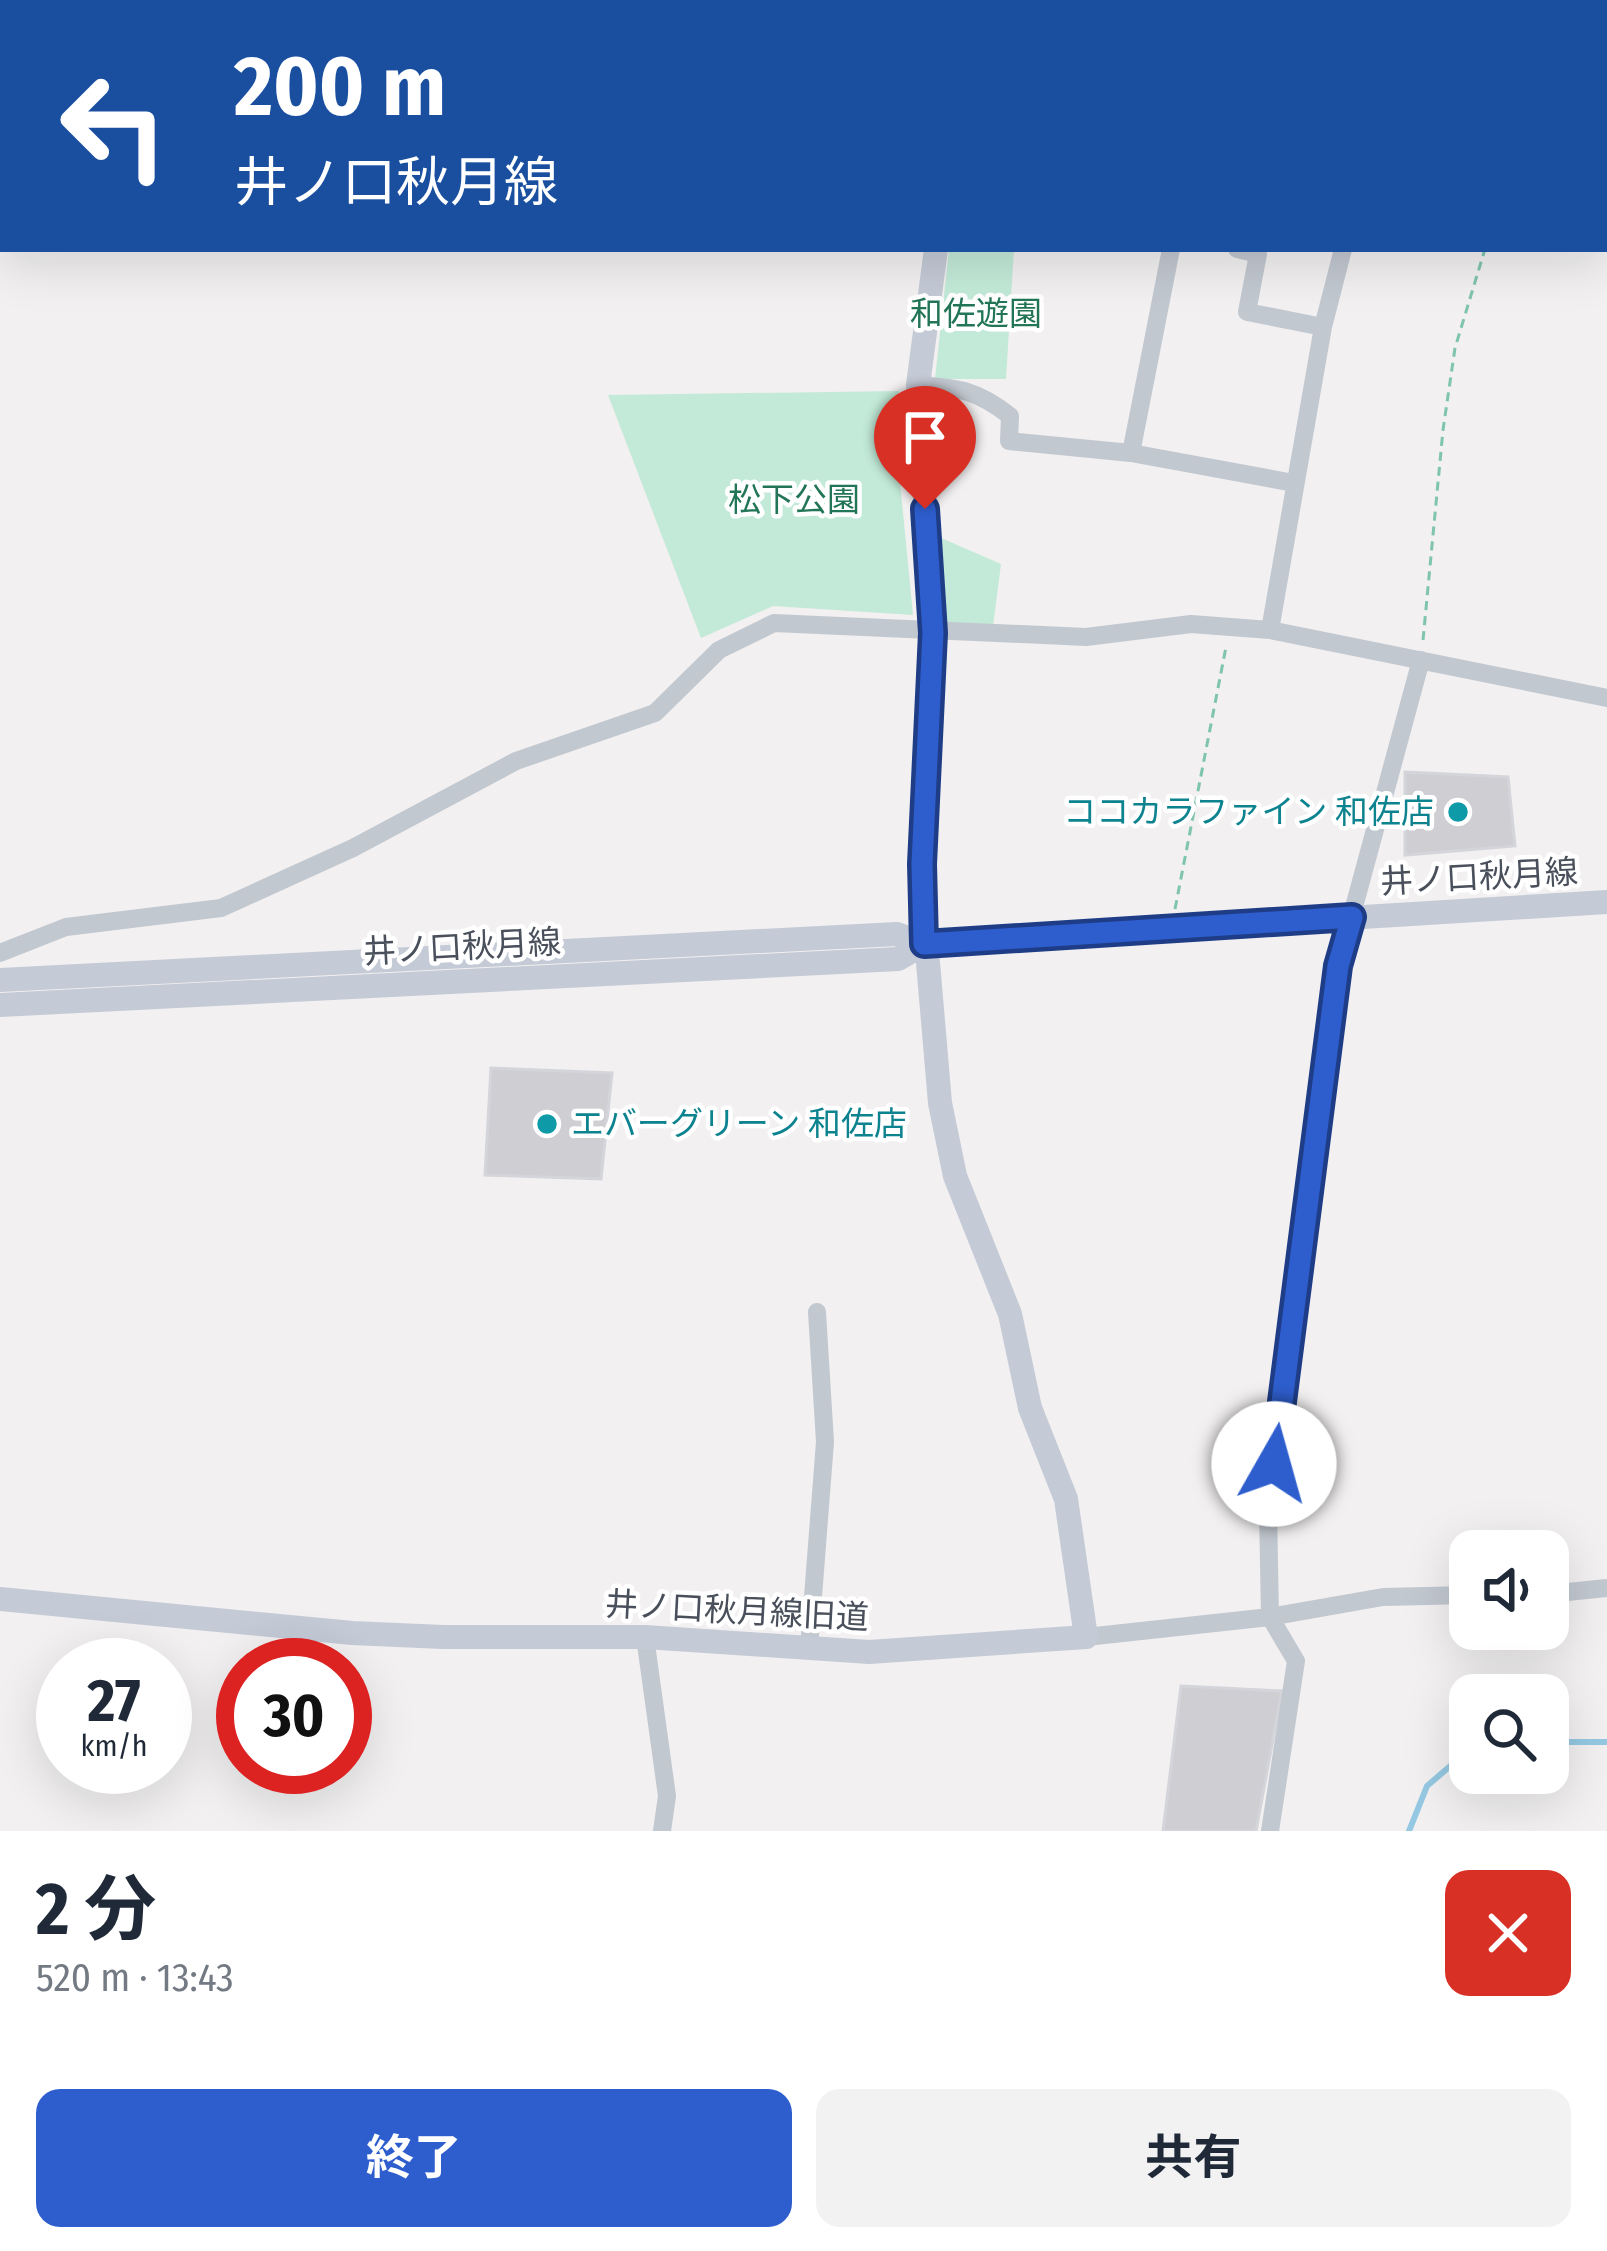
<!DOCTYPE html>
<html lang="ja">
<meta charset="utf-8">
<style>
:root{--surface:#fff;--page:#f2f2f3;--text:#1f2937;--muted:#747a83;--accent:#2e5ece}
body{margin:0;font-family:"Fira Sans Condensed","Noto Sans JP",sans-serif;background:var(--page);color:var(--text);height:100vh;display:flex;flex-direction:column;font-size:45px;white-space:nowrap}
*{box-sizing:border-box;margin:0}
p{font-size:39px;color:var(--muted)}
.icon{flex:none;width:66px;height:66px;fill:none;stroke:currentColor;stroke-width:2;stroke-linecap:round;stroke-linejoin:round}
.map{position:relative;height:1831px;overflow:hidden}
.sheet{display:flex;flex-direction:column;background:var(--surface);flex:1}
.sheet>*{flex:none}
.top-card{position:absolute;left:0px;top:0px;width:1608px;height:252px;box-shadow:0 12px 48px #0002;background:#1a4fa0;color:#fff;overflow:hidden}
.buttons{position:absolute;left:1449px;top:1530px;display:grid;gap:24px}
.buttons a{display:grid;place-items:center;width:120px;height:120px;border-radius:24px;background:var(--surface);box-shadow:0 12px 48px #0002;font-size:60px}
.speed{position:absolute;left:36px;top:1638px;display:flex;gap:24px;font-size:60px;font-weight:700;text-align:center}
.speed>*{display:grid;place-content:center;width:156px;height:156px;border-radius:50%;background:var(--surface);box-shadow:0 12px 48px #0002;line-height:1}
.speed small{font-size:30px;font-weight:400}
.speed .limit{border:18px solid #d22;background:#fff;color:#111}
.pin{position:absolute;display:grid;place-items:center;width:102px;height:102px;color:#fff;margin:-123px -51px;border-radius:50% 50% 50% 0;rotate:-45deg;box-shadow:0 0 12px #0007}
.pin .icon{rotate:45deg}
.me{position:absolute;width:132px;margin:-66px;rotate:7deg;stroke-linejoin:round;filter:drop-shadow(0 0 9px #0008)}
.turn{display:flex;align-items:center;gap:42px;height:252px;padding:0 36px;font-size:54px}
.turn .icon{width:156px;height:156px;stroke-width:2.5}
.turn b{display:block;font-size:84px;line-height:102px}
.round{display:grid;place-items:center;flex:none;width:126px;height:126px;border-radius:24px;background:var(--page)}
.headline{display:flex;align-items:center;justify-content:space-between;height:204px;padding:0 36px}
h1{font-size:72px;font-weight:700;line-height:90px}
.cta{display:flex;gap:24px;margin-top:auto;padding:24px 36px}
.cta a{flex:1;height:138px;border-radius:24px;background:var(--accent);color:#fff;font-size:48px;font-weight:700;line-height:138px;text-align:center}
.cta a+a{background:var(--page);color:var(--text)}
.map>svg:first-child{display:block}
</style>
<div class="map">
<svg width="1607" height="1831" viewBox="0 0 1607 1831">
<rect width="100%" height="100%" fill="#f2f0f0"/>
<!-- green -->
<path fill="#c3ead8" d="M949,249H1014L1006,379H935Z
M899,391L896,441L913,615L773,606L701,638L608,395Z
M939,537L1001,564L992,634L941,623Z"/>
<g fill="none" stroke-linecap="round" stroke-linejoin="round">
<!-- stream -->
<path stroke="#95c8e2" stroke-width="6" d="M1548,1742H1607
M1409,1831L1427,1786L1470,1749"/>
</g>
<!-- building -->
<path fill="#ceced3" stroke="#d4d5da" stroke-width="3" d="M1405,772L1508,777L1515,846L1405,855Z
M491,1068L612,1073L601,1179L485,1175Z
M1181,1686L1282,1691L1256,1831H1163Z"/>
<g fill="none" stroke-linecap="round" stroke-linejoin="round">
<!-- path -->
<path stroke="#7fc4ac" stroke-width="3" stroke-dasharray="9 6" stroke-linecap="butt" d="M1423,640L1443,430L1455,348L1485,249
M1175,909L1226,647"/>
<!-- street -->
<path stroke="#c2c8d0" stroke-width="18" d="M1422,3L1423,0
M1237,249L1258,254L1247,312L1323,327
M918,385C959,388 977,390 1010,416L1009,441L1131,453L1294,483
M1131,453L1171,249
M1270,630L1323,327L1343,249
M0,953L66,927L221,908L353,848L516,761L655,713L719,650L774,623L1086,637L1191,624L1270,630L1607,698
M1548,1594L1607,1588
M645,1637L667,1796L662,1831
M1086,1637L1270,1617L1383,1597L1470,1595
M809,1648L825,1442L817,1312
M1270,1831L1296,1661L1270,1617L1268,1509L1310,1183L1338,966L1421,660"/>
<!-- secondary -->
<path stroke="#c4cad6" stroke-width="24" d="M964,3V0
M0,980L897,934L924,944L1607,902
M0,1005L898,959L924,944
M0,1599L352,1633L443,1637H645L869,1652L1086,1637L1066,1499L1030,1408L1010,1314L955,1176L940,1103L923,904L933,633L918,385L936,249"/>
<defs>
<path id="rail" d="M41,0L66,3
M1605,189H1607"/>
</defs>
<!-- rail casing -->
<use href="#rail" stroke="#b2b4b9" stroke-width="10"/>
<!-- rail -->
<use href="#rail" stroke="#fff" stroke-width="6" stroke-dasharray="18" stroke-linecap="butt"/>
</g>
<g fill="none" stroke-linecap="round" stroke-linejoin="round">
<defs>
<path id="route" d="M925,509L933,633L922,864L924,944L1352,917L1338,966L1274,1464"/>
</defs>
<!-- route casing -->
<use href="#route" stroke="#1e3d86" stroke-width="30"/>
<!-- route -->
<use href="#route" stroke="#2e5ece" stroke-width="21"/>
</g>
<!-- markers -->
<g fill="#0f9aa8" stroke="#fff" stroke-width="4.5">
<circle cx="1458" cy="812" r="12"/>
<circle cx="547" cy="1124" r="12"/>
</g>
<g text-anchor="middle" dominant-baseline="central" stroke-width="9" stroke-linejoin="round" paint-order="stroke">
<!-- park labels -->
<g font-size="33" fill="#227556" stroke="#fff">
<text x="976" y="314">和佐遊園</text>
<text x="794" y="500">松下公園</text>
</g>
<!-- culture labels -->
<g font-size="33" fill="#0d838f" stroke="#fff" text-anchor="end">
<text x="1434" y="812">ココカラファイン 和佐店</text>
<text x="571" y="1124" text-anchor="start">エバーグリーン 和佐店</text>
</g>
<!-- street labels -->
<g font-size="33" fill="#4a505b" stroke="#fff">
<text transform="translate(1479 877) rotate(-3)">井ノ口秋月線</text>
<text transform="translate(462 947) rotate(-3)">井ノ口秋月線</text>
<text transform="translate(737 1611) rotate(3)">井ノ口秋月線旧道</text>
</g>
</g>
</svg>
<div class="buttons">
<a><svg class="icon" aria-label="sound" viewBox="0 0 24 24"><path d="M4 9h4l5-4v14l-5-4H4zM17 9q2 3 0 6"/></svg></a>
<a><svg class="icon" aria-label="search" viewBox="0 0 24 24"><circle cx="10" cy="10" r="6"/><path d="M15 15l6 6"/></svg></a>
</div>
<div class="speed"><div>27<small>km/h</small></div><div class="limit">30</div></div>
<div class="pin" style="left:925px;top:509px;background:#d93025"><svg class="icon" aria-label="arrive" viewBox="0 0 24 24"><path d="M6 21V4h12l-3 4 3 4H6"/></svg></div>
<svg class="me" style="left:1274px;top:1464px" viewBox="-20 -20 40 40"><circle r="19" fill="#fff"/><path d="M0-13L10 11 0 6-10 11z" fill="#2e5ece"/></svg>
<div class="top-card">
<div class="turn"><svg class="icon" aria-label="left" viewBox="0 0 24 24"><path d="M17 20v-9H6M10 6l-5 5 5 5"/></svg><div><b>200 m</b>井ノ口秋月線</div></div>
</div>
</div>
<section class="sheet">
<div class="headline"><div><h1>2 分</h1><p>520 m · 13:43</p></div><a class="round" style="background:#d93025;color:#fff"><svg class="icon" aria-label="close" viewBox="0 0 24 24"><path d="M6 6l12 12M18 6L6 18"/></svg></a></div>
<div class="cta"><a>終了</a><a>共有</a></div>
</section>
